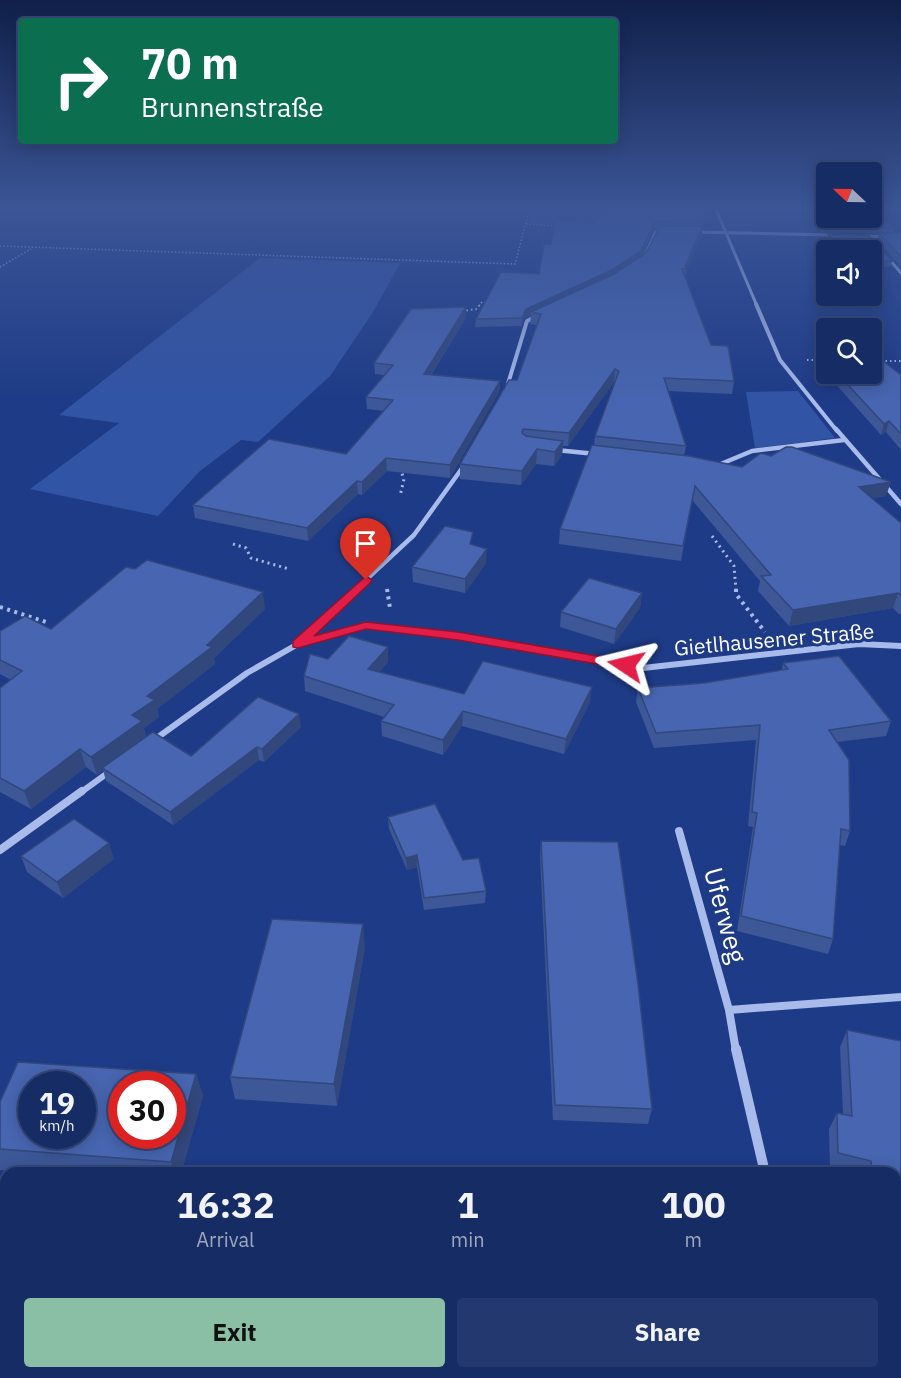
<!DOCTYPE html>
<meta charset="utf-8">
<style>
:root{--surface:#162c65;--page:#23386e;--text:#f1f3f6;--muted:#9ea7bf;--line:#354879;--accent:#8abfa5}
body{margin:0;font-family:"IBM Plex Sans",sans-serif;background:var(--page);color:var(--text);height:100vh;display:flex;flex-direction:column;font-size:22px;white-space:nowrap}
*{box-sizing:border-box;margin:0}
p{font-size:20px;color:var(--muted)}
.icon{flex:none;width:33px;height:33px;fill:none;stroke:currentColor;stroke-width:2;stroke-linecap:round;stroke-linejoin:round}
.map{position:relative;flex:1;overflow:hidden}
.panel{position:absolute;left:0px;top:1167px;width:902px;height:212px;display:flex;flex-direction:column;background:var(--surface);border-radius:18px 18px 0 0;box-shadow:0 3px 15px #0003,0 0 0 2px var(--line)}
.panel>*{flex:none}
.banner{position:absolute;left:18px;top:18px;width:600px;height:126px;border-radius:6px;box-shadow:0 3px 15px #0003,0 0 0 2px var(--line);background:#0b6e4f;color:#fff;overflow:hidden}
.needle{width:39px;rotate:292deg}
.fabs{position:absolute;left:816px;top:162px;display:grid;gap:12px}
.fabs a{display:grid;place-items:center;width:66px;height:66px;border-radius:6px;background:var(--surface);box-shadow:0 3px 15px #0003,0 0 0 2px var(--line);font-size:30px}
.speed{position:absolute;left:18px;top:1071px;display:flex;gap:12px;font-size:30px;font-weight:700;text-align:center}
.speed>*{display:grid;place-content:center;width:78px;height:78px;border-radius:50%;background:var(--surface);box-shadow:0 3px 15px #0003,0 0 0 2px var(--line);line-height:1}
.speed small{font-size:15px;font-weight:400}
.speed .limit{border:9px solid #d22;background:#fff;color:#111}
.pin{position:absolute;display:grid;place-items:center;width:51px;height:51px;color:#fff;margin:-62px -26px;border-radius:50% 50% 50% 0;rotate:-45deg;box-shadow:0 0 6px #0007}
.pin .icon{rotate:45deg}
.me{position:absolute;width:66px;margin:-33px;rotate:280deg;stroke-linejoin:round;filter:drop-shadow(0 0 4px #0008)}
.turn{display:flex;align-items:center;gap:21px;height:126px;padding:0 24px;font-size:27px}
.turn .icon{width:78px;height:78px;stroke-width:2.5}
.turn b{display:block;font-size:42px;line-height:51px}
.eta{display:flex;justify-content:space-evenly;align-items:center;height:102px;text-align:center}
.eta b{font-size:36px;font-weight:700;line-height:42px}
.primary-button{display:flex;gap:12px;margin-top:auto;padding:12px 24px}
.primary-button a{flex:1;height:69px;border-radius:6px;background:var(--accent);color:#111;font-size:24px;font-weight:700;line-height:69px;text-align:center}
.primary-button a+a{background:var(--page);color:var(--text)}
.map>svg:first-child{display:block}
</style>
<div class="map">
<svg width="901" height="1378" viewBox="0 0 901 1378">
<rect width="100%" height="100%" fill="#1e3b87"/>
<!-- green -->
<path fill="#3254a5" d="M534,207H613L612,228L529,223Z
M260,258L400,263L373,312L330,376L258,442L241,440L200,471L158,516L30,489L119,423L59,415Z
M798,391L835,438L755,448L746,392Z
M0,1283L6,1285V1372L187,1373L186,1378H0Z"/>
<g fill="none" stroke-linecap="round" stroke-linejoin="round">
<!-- path-far3 -->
<path stroke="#a8bbeb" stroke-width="1.5" stroke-dasharray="1.5 2" stroke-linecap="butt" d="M526,224L558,226
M0,246L515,264L530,207
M0,267L31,249
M479,306L482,302H489"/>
<!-- path-far2 -->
<path stroke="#a8bbeb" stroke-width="2" stroke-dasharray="1.5 3" stroke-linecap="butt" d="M462,311L477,309L480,304
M807,360H826
M872,361H901"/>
<!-- path-far1 -->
<path stroke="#a8bbeb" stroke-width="3" stroke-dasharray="2 4" stroke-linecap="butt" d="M400,468L404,479L400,496
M712,536L734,566L736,590
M233,544L246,548L251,558L289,569"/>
<!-- path -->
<path stroke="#a8bbeb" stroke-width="4" stroke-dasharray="3 4.5" stroke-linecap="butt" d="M387,589L390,608
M736,589V594L765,632
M0,607L46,622"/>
<!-- minor-far5 -->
<path stroke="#a8bbeb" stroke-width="3" d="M715,207L757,306
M695,232L834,235
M863,236L901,237
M888,258L901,273
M643,260L656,232H663"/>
<!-- minor-far4 -->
<path stroke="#a8bbeb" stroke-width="4" d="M756,304L780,360L837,431
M507,387L527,321L537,316"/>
<!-- minor-far3 -->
<path stroke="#a8bbeb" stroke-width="4.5" d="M836,429L901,504
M556,450L596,454
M716,466L752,451L844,440
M355,590L414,535L463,467"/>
<!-- minor-far2 -->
<path stroke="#a8bbeb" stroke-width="6" d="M299,642L356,589
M154,740L247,673L298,644L366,626L458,636L643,668L859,644L901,646
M80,793L109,772"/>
<!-- minor-far1 -->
<path stroke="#a8bbeb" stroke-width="8" d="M679,831L729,1010L901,997
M0,850L82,791
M729,1010L736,1051"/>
<!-- minor -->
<path stroke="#a8bbeb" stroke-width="10" d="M736,1049L765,1173
M834,1372L837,1378"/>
</g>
<!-- wall -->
<path fill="#3d5797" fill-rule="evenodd" d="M606,207L704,222L701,237L686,272L685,277L711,345L734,381L732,394L668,391L686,446L684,456L886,496L872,498L901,523V613L899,614L893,608L789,626L758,591L760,581L692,500L681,561L559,544L560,529L594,445L595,436L615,382H614L568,446H563L562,455L554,466L536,464L521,485L460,479V464L517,380L537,325L530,324L531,315L525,317L521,326L475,327L476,319L539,274L551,244L596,223ZM655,229H658L646,253L641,257Z
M810,213L876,223L894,228L893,233H901V267L877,240L879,233L821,232L809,218Z
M828,234L868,235L892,261L890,267L872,266V250H836L827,239Z
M466,307V318L431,375L500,381L499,392L450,478L387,471L362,495L358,494L308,541L195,518L193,505L346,454L384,411L367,409L366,397L384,375L375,374L374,363Z
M826,360V374H872L901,375V450L886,432L881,435L824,371Z
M486,563L465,593L413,582L412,567Z
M642,593L640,608L614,644L560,627L561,612Z
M265,609L214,658L215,664L157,709L159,717L144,728L146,737L191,756L301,727L264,762L259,760L173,825L106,781L103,770L97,775L86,767L31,809L0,792V688L11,680L0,674V631L51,629Z
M328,659L388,662L379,672L464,694L590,702L564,754L462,726L443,755L382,736L381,721L384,717L305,691L304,676Z
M783,663L891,721L886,736L837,742L850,831L845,846L840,845L833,939L828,954L737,931L753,827L748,826L756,740L654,748L636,702L638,688L704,683L782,670Z
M388,817L463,860L486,891L485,903L424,910L417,867L407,870L389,829Z
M541,841L652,1109L648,1124L553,1120L540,857Z
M21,856L114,859L63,898L27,872Z
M365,947L337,1106L235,1099L230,1077Z
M847,1030L901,1041V1336L896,1334V1173H845L830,1170L829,1129L837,1113L843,1114L840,1047Z
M196,1074L203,1096L181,1173H41L0,1170V1102Z"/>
<!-- shaded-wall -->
<path fill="#32477b" d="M655,221V229L640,258L609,279L531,312V315L525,317L521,326L522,318L526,309Z
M703,226L701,237L686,272V269L685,266Z
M466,307V318L424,385V374Z
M615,369L614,382L568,446L569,433Z
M500,381L499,392L450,478V465Z
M889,421L886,432L881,435L884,424Z
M563,441L562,455L554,466L555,452Z
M537,449L536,464L521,485L522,471Z
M386,458L387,471L362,495V482Z
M357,481L358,494L308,541L307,528Z
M891,482L886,496L855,501L859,487Z
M487,549L486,563L465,593V579Z
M263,592L265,609L214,658L215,664L157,709L159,717L144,728L146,739L102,768L103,770L97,775L91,757L147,696L207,645Z
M642,593L640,608L614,644L616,629Z
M898,593L893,608L789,626L793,610Z
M388,647V662L369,684L368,669Z
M592,687L590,702L564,754L566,739Z
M463,711L462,726L443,755V740Z
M299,714L301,727L264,762L262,749Z
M257,747L259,760L173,825L170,812Z
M80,749L86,767L31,809L24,791Z
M109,843L114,859L63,898L57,882Z
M417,855V867L407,870L406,858Z
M363,924L365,947L337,1106L334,1084Z
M196,1074L203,1096L181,1173H175L171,1162Z"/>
<!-- building -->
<path fill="#4765b0" stroke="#32477b" stroke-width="1.5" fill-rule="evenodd" d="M606,207H703L704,222L655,221L641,251L610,271L526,309L522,318L476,319L501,272L539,274L544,244H551L556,221L596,223Z
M810,213L826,214V218L872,217L876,223H890L894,228L822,227Z
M660,226H703L685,266L686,269H682L711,345L728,346L734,381L664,378L686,446L595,436L619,371L615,369L569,433L523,429L522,433L526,436L563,441L555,452L537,449L522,471L460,464L509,380H517L541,314L531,312L614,274L646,253Z
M879,233H901V257Z
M828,234L868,235L892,261H872V250H842Z
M466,307L424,374L500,381L450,465L386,458L362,482L357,481L307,528L193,505L269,439L346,454L393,400L366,397L393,365L374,363L411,309Z
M872,357H878L901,375V434L889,421L884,424L838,374H872Z
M592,445L689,456L742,467L761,453L771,456L786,447H792L891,482L859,487L901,523V595L898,593L793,610L761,576L771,575L695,486L683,546L560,529Z
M445,526L473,532L470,544L487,549L465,579L412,567Z
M147,560L263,592L207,645L212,647L147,696L155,700L132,715L142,721L91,757L80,749L24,791L0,778V688L22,671L0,660V631L25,616L51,629L126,567L135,569Z
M589,578L642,593L616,629L561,612Z
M349,636L388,647L368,669L464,694L483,661L592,687L566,739L463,711L443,740L381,721L394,705L304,676L310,654L328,659Z
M839,656L891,721L829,730L849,760L850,831L841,829L833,939L741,916L757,813L752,812L760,725L656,733L638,688L704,683L788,669L783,663Z
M258,697L299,714L262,749L257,747L170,812L102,768L153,732L191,756Z
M435,804L463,860L479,858L486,891L424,898L417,855L406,858L388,817Z
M74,819L109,843L57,882L21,856Z
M541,841L618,842L638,984L652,1109L555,1105Z
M272,919L363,924L334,1084L230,1077Z
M847,1030L901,1041V1318L896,1316V1173H872L871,1161L838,1153L837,1113L852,1116Z
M18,1062L196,1074L171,1162L0,1149V1102ZM32,1084H82V1136H32ZM122,1084H172V1136H122Z
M761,1373L763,1378H740Z"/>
<!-- sky -->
<linearGradient id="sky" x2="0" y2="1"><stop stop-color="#10204a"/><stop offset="0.52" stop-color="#3b5596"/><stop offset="1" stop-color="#3b5596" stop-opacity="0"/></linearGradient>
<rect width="901" height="400" fill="url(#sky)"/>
<!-- route -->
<path fill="#e11d48" stroke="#92132f" stroke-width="1.5" d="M366,576L372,580L370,583L314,636L366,622L458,632L626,661L632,665L626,669L458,640L366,629L298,648L293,647V641Z"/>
<g text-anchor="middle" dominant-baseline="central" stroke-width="6" stroke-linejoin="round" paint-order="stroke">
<!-- street labels -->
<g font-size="21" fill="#fff" stroke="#1e3b87">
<text transform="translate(774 639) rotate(-5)">Gietlhausener Straße</text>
</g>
<!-- near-street labels -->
<g font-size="26" fill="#fff" stroke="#1e3b87">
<text transform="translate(726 915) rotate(75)">Uferweg</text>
</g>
</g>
</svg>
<div class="fabs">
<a><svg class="needle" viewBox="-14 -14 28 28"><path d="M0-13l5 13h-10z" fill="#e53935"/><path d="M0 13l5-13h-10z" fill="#9ea7bf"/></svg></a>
<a><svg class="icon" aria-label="sound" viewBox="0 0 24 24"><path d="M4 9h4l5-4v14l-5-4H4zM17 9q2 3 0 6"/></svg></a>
<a><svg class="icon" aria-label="search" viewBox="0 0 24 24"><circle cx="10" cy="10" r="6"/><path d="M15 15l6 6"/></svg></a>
</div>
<div class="speed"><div>19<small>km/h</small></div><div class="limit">30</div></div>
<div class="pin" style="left:366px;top:580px;background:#d93025"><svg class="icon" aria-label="arrive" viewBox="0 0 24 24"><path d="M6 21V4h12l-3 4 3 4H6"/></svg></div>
<svg class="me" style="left:626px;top:665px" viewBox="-20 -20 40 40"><path d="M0-17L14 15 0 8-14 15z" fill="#e11d48" stroke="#fff" stroke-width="4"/></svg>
<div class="banner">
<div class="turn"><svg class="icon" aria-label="right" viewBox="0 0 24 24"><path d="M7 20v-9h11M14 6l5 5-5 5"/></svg><div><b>70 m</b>Brunnenstraße</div></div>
</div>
<section class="panel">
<div class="eta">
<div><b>16:32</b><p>Arrival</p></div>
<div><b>1</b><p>min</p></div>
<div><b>100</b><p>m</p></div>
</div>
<div class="primary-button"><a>Exit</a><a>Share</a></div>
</section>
</div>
